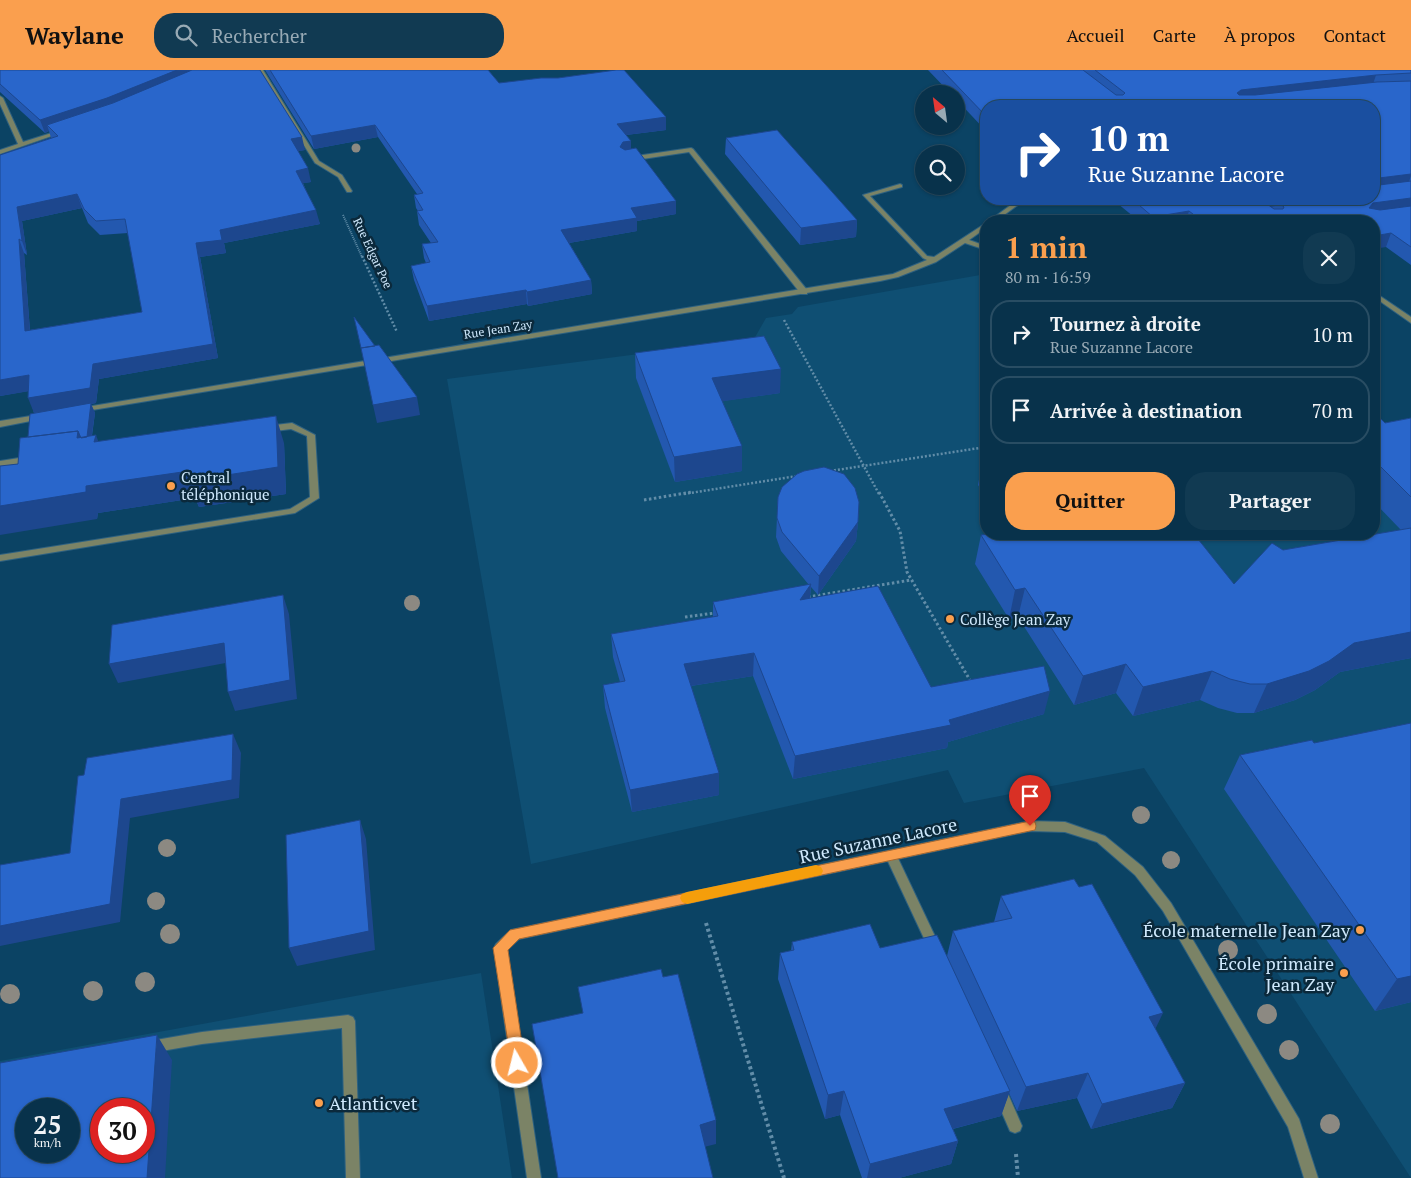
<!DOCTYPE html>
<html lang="fr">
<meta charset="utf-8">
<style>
:root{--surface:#08324b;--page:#113a52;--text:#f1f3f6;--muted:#98aab5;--line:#294d63;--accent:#fa9f4e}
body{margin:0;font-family:"PT Serif",serif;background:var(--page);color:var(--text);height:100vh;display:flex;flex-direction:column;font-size:19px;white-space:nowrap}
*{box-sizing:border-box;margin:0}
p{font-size:16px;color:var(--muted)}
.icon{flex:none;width:28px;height:28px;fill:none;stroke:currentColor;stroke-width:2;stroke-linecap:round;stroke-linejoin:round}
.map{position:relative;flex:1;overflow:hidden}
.drawer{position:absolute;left:980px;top:145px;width:400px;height:325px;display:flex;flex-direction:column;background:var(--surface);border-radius:20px;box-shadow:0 1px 4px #0004,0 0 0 1px var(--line)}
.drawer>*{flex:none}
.hud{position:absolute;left:980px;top:30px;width:400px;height:105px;border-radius:20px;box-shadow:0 1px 4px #0004,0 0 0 1px var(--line);background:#1a4fa0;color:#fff;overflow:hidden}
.needle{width:32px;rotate:331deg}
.controls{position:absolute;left:915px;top:15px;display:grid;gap:10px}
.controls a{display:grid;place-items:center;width:50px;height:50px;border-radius:50%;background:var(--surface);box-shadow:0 1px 4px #0004,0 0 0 1px var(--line);font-size:25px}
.speed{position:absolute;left:15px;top:1028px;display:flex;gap:10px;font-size:25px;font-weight:700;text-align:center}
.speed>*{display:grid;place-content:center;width:65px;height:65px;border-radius:50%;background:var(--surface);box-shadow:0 1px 4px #0004,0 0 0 1px var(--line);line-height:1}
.speed small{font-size:12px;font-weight:400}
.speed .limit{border:8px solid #d22;background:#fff;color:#111}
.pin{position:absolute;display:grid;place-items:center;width:42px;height:42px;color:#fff;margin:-51px -21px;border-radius:50% 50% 50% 0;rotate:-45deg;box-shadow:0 0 5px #0007}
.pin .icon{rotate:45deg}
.me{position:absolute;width:55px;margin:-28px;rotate:352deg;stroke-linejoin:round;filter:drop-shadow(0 0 4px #0008)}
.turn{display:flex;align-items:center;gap:18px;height:105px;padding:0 25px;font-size:22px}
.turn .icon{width:65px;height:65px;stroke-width:2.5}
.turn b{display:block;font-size:35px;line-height:42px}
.round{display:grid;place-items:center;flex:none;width:52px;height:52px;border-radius:20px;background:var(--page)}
.headline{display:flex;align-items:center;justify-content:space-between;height:85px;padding:0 25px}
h1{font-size:30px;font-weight:600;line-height:38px;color:var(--accent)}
.primary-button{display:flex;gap:10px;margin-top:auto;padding:10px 25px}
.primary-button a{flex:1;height:58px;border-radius:20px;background:var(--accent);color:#111;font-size:20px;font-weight:600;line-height:58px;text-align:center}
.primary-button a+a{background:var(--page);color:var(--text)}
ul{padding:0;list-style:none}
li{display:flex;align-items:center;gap:15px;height:68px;margin:0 10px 8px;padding:0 15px;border:2px solid var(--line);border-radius:20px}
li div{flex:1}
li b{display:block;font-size:19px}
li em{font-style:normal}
header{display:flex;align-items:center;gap:30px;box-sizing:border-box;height:70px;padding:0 25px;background:var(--accent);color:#111}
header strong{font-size:24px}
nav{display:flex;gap:28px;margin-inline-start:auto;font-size:18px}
.search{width:350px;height:45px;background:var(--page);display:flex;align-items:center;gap:12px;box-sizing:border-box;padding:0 18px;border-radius:20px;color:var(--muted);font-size:19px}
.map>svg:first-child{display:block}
</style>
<header>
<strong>Waylane</strong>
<div class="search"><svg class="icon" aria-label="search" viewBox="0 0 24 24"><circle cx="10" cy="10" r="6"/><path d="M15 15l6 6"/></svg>Rechercher</div>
<nav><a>Accueil</a><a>Carte</a><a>À propos</a><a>Contact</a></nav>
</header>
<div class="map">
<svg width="1411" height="1108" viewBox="0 0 1411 1108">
<rect width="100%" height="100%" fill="#0b4364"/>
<!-- built -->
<path fill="#0f4f73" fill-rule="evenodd" d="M986,204V464H1374V352L1411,385V1108L1144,698L964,733L948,700L531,794L447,309L754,269L766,248L792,244L798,237Z
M481,903L512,1108H0V991ZM26,1039H69V1081H26ZM101,1039H144V1081H101Z"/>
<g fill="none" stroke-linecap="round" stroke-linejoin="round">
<defs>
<path id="lane" d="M691,78L693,79L807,220V224H801L689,82L629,91L626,89L629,87Z
M292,353L315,365L319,428L295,443L0,491V485L290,439L310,427L307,366L291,359L267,362L263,359L267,356Z
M32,386L35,387L36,389L35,391L0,397V391Z
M891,780L895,782L941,879L939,883L935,885L931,883L929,879L885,785L887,782Z
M348,945L353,947L355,951L360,1108H346L342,958L202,974L150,983L145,981L143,977L145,973L150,971L202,962Z
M1000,1015L1005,1017L1022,1056L1020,1061L1015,1063L1010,1061L993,1022L995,1017Z"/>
<path id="street" d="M257,0H263L319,91L342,105L352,121L351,122H347L338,107L315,93Z
M0,26L3,28L23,72L61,60L66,61L0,84V80L18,74L0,34Z
M900,114L902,115V117L870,126L927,186L934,187L986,153V158L969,170L986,176V180L965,173L936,192L898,207L880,211L80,342L76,340L80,338L893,204L927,190L923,188L863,125Z
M1019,129H1026L996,151H989Z
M1374,222L1411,247V253L1374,227Z
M43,344L47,346L46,348L0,357V351Z
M1030,751L1065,752L1105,766L1143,797L1171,833L1299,1049L1318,1108H1304L1288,1057L1163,841L1135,805L1097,772L1065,762L1030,761L519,869L507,880L541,1108H527L494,878L496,874L511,860Z"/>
</defs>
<!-- lane casing -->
<use href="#lane" stroke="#2e6180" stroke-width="2"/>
<!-- street casing -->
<use href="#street" stroke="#2e6180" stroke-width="2"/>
<!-- path-far3 -->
<path stroke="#628da8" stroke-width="2" stroke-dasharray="1 1" stroke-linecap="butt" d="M343,145L362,187"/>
<!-- path-far2 -->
<path stroke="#628da8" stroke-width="2.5" stroke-dasharray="2 2" stroke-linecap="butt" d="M362,186L397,262
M784,250L879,424
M830,401L986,377
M684,424L797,406"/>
<!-- path-far1 -->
<path stroke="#628da8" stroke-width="3" stroke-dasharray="2.5 2.5" stroke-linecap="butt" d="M879,422L900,461L907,502L971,612
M644,430L692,422
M808,527L911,510
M685,547L715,543"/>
<!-- path -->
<path stroke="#628da8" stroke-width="4" stroke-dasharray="3 3" stroke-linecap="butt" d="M706,853L784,1108
M1016,1084L1018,1108"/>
<!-- lane -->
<use href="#lane" fill="#7b8366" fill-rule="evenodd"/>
<!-- street -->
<use href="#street" fill="#7b8366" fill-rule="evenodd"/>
</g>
<!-- trees -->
<g fill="#8c8982">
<circle cx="356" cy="78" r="4.5"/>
<circle cx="412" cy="533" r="8"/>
<circle cx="1141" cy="745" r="9"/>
<circle cx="167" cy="778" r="9"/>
<circle cx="1171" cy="790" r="9"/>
<circle cx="156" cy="831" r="9"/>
<circle cx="170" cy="864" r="10"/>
<circle cx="1228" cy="880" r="10"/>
<circle cx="145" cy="912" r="10"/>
<circle cx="93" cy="921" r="10"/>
<circle cx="10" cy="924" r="10"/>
<circle cx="1267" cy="944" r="10"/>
<circle cx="1289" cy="980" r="10"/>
<circle cx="1330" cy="1054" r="10"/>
</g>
<!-- wall -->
<path fill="#2358af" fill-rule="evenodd" d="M0,0L305,80L298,81L311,112L303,113L320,154L224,173L226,183L200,187L218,288L99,309L96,333L91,334L95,343L92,366L98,372L284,373L286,424L199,437L195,428L98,443L97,449L18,394L28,367L34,343L28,321L0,326V85L51,68L49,61L45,63L0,22ZM82,138L88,153L100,165L128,163L142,242L30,260L24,183L27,185L22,151Z
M265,0H488L499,13L666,47V60L626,65L631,79L676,144L637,151V161L569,173L591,210L592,224L528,236L527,234L429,251L414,210L411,196L426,193L424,188L422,174L431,173L419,155L417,141H418L416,138L414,125L417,124L378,67L314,79Z
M928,0H1411V195L1386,177L1374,151H1139L1112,129H1374V36H986V61L956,29V24H951Z
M726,68L857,150L856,167L800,175L725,84Z
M635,283L780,323L722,331L742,401L675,412L636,308Z
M1374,342L1385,353L1411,348V588L1340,602L1315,620L1295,630L1254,643H1237L1218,638L1200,630L1133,646L1116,623L1074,635L1018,547L1009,549L975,494L981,465L1234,514L1283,480L1401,460L1374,432Z
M986,386V427L978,415L983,387Z
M778,427L858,452L856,471L818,525L811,517L810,528L931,617L1044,644L948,672L947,678L793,709L753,606L691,616L719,725L632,742L605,638L603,615L620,612L613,587L611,564L713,547V532L809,515L781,481L776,467Z
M1312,670L1411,932L1375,941L1224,719L1240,685Z
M1001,826L1155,959L1185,1013L1172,1038L1091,1059L1077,1028L1017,1041L1009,1023L1001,1046L953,1059L958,1071L951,1094L899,1108H862L840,1045L825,1049L778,909L780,883L791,881L792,872L880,878L947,886L953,861L994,852Z"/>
<!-- shaded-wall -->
<path fill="#1d478e" d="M177,0H210L47,55L49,61L45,63L40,50Z
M1376,5L1372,17L1238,32L1237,23L1241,20Z
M666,47V60L618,66L617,54Z
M375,55L378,67L314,79L311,66Z
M302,67L305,80L294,82L291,69Z
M631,71V84L620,77L623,72Z
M308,98L311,112L299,114L296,101Z
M1411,104V106L1407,117L1374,121L1379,108Z
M77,124L82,138L22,151L27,185L22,171L17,137Z
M1411,128V141L1364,151L1369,138L1373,133Z
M1267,129H1327L1277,131L1275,136L1264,138Z
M676,131V144L637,151V161L563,174L561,160L631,138Z
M316,140L320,154L224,173L226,183L200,187L218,288L99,309L96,333L91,334L95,343L90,377L32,385L78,361L91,334L34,343L28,328L93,294L213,274L196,173L220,160Z
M1189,141L1186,151H1152L1153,147Z
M857,150L856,167L800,175L801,158Z
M1391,163L1386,177L1374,179V166Z
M19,169L24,183L31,275L25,261Z
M591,210L592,224L528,236L527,222Z
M526,220L527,234L429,251L427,236Z
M781,299L780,323L712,333V308Z
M29,305L36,320L0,326V310Z
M417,327L420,345L377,353L373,335Z
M276,346L284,373L286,424L199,437L195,428L98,443L97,449L0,465V436Z
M96,365L106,392L94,372Z
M742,376V401L675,412L674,387Z
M858,452L856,471L818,525L819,506Z
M811,514L809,537L800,530Z
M1025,518L1018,547L1009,549L1015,520Z
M283,525L289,544L297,629L235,641L228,622Z
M1411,562V588L1340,602L1315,620L1295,630L1254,643L1267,614L1354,573Z
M224,573L231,592L118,613L109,594Z
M754,583L753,606L684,617V594Z
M1126,594L1116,623L1074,635L1083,606Z
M1212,601L1200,630L1133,646L1143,617Z
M1050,621L1044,644L948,672L947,678L793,709L795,686L949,650Z
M233,664L241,683L239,728L130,748L120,852L0,876V856L121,729Z
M719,703V725L632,742L630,720Z
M360,750L366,769L375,880L297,896L289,878Z
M1411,906V932L1375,941L1397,909Z
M1163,943L1151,968L1149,947Z
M157,965L172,990L165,1108H147Z
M1088,1003L1077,1028L1017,1041L1026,1017Z
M1185,1013L1172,1038L1091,1059L1102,1034Z
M844,1021L840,1045L825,1049L828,1025Z
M1010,1021L1001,1046L937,1063L944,1039Z
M716,1050V1074L700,1078V1055Z
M958,1071L951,1094L899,1108H867L870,1094Z"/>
<!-- building -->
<path fill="#2966cb" stroke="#1d478e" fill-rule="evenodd" d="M0,0H177L107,28L40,50L0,14Z
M192,0H260L302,67L291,69L308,98L296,101L316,140L220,160L222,170L196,173L213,274L93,294L90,318L28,328L29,305L0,310V85L58,66L47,55L113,33ZM77,124L84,139L96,151L125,149L142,242L25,261L19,169L22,171L17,137Z
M270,0H488L499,13L541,8H558L616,0H624L666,47L617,54L631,71L623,72L620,77L625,80L636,78L676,131L631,138L637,148L561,160L591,210L527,222L526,220L427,236L411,196L430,192L422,174L438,172L417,141L423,140L414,125L423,123L375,55L311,66Z
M942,0H1083L1116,25H1123L1125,23L1095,0H1411V3L1376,5L1241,20L1237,23L1239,25H1255L1377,12L1411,11V104L1379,108L1377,113L1379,115L1411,111V128L1373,133L1369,138L1380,140L1411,136V177L1391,163L1374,166V151H1202L1189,141L1153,147L1132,129H1260L1274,139H1283L1284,137L1277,131L1290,129H1374V36H986V46Z
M777,60L857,150L801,158L726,68Z
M354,247L375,276L361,278Z
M764,266L781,299L712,308L742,376L674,387L635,283Z
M379,275L417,327L373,335L361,278Z
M91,333L87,367L81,368L78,361L28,367L30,344Z
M1374,342L1385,353L1411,348V427L1374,390Z
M276,346L278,397L189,411V401L86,416V422L0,436V396L18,394L20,368L78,361L77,368L96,365L94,372Z
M824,397L844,404L855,418L859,432L858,452L819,506L782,462L777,448L778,427L782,417L797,404L804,401Z
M1411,458V562L1354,573L1329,591L1309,601L1267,614H1250L1230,609L1212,601L1143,617L1126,594L1083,606L1025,518L1015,520L981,465L989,464H1194L1234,514L1272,473L1283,480Z
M811,514L800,530L878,516L931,617L1044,596L1050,621L949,650L951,655L795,686L754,583L684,594L719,703L630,720L603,615L625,611L611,564L718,546L713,532Z
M283,525L290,610L228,622L224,573L109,594L112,555Z
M1411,653V906L1397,909L1240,685L1312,670L1314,673Z
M233,664L232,710L121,729L110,834L0,856V795L70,783L78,706L84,705L87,688Z
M360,750L369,861L289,878L286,765Z
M1074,809L1079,817L1092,814L1163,943L1149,947L1185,1013L1102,1034L1088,1003L1026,1017L953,861L1012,848L1001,826Z
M870,854L880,878L937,865L1010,1021L944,1039L958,1071L870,1094L844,1021L828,1025L780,883L794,880L792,872Z
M661,899L663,907L678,904L716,1050L700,1055L713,1108H558L532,954L583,943L578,917Z
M157,965L147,1108H0V993ZM26,1039H69V1081H26ZM101,1039H144V1081H101Z"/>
<!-- route -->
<path fill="#fa9f4e" stroke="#a26733" d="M1030,751L1035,752L1036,756L1035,760L1030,761L519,869L508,880L525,993L523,998L517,1000L512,998L493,878L510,860Z"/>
<!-- slow -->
<path fill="#f59e0b" d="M816,795L821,797L823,801L821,805L816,806L687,834L682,832L680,828L682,824L687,822Z"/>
<!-- markers -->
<g fill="#fa9f4e" stroke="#0b293b" stroke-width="2">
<circle cx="171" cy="416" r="5"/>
<circle cx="950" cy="549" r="5"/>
<circle cx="1360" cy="860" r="5"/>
<circle cx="1344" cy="903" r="5"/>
<circle cx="319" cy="1033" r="5"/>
</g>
<g text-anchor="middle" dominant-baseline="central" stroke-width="5" stroke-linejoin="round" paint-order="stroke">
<!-- far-street labels -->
<g font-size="12" fill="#cfe9fd" stroke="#0b293b">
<text transform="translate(373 183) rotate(65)">Rue Edgar Poe</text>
<text transform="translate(498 259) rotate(-9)">Rue Jean Zay</text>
</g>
<!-- poi labels -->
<g font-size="15" fill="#cfe9fd" stroke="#0b293b" text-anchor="start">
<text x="181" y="407">Central<tspan x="181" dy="17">téléphonique</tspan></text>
<text x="960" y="549">Collège Jean Zay</text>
</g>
<!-- near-street labels -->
<g font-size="18" fill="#cfe9fd" stroke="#0b293b">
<text transform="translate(878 770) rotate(-12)">Rue Suzanne Lacore</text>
</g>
<!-- near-poi labels -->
<g font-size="18" fill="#cfe9fd" stroke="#0b293b" text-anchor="end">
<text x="1350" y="860">École maternelle Jean Zay</text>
<text x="1334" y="893">École primaire<tspan x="1334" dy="21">Jean Zay</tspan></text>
<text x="329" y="1033" text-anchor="start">Atlanticvet</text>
</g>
</g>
</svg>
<div class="controls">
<a><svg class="needle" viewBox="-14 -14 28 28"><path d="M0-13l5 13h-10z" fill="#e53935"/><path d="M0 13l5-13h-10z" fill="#98aab5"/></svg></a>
<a><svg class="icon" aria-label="search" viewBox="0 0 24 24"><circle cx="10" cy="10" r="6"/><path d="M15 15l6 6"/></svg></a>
</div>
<div class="speed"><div>25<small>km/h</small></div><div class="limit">30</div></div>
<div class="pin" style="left:1030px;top:756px;background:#d93025"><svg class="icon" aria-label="arrive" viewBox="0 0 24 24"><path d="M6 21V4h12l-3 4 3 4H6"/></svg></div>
<svg class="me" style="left:517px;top:993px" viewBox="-20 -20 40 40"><circle r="17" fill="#fa9f4e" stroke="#fff" stroke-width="3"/><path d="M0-11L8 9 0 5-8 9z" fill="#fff"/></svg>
<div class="hud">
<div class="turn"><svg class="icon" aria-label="right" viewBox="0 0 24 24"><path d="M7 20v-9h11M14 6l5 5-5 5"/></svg><div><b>10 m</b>Rue Suzanne Lacore</div></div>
</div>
<section class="drawer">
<div class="headline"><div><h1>1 min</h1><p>80 m · 16:59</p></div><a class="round"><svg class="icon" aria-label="close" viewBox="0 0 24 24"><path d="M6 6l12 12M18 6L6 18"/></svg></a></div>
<ul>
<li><svg class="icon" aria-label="right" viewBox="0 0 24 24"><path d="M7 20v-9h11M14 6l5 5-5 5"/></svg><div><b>Tournez à droite</b><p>Rue Suzanne Lacore</p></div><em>10 m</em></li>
<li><svg class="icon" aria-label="arrive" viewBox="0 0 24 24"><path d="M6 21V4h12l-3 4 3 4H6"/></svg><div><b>Arrivée à destination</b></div><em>70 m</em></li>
</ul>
<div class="primary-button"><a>Quitter</a><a>Partager</a></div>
</section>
</div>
